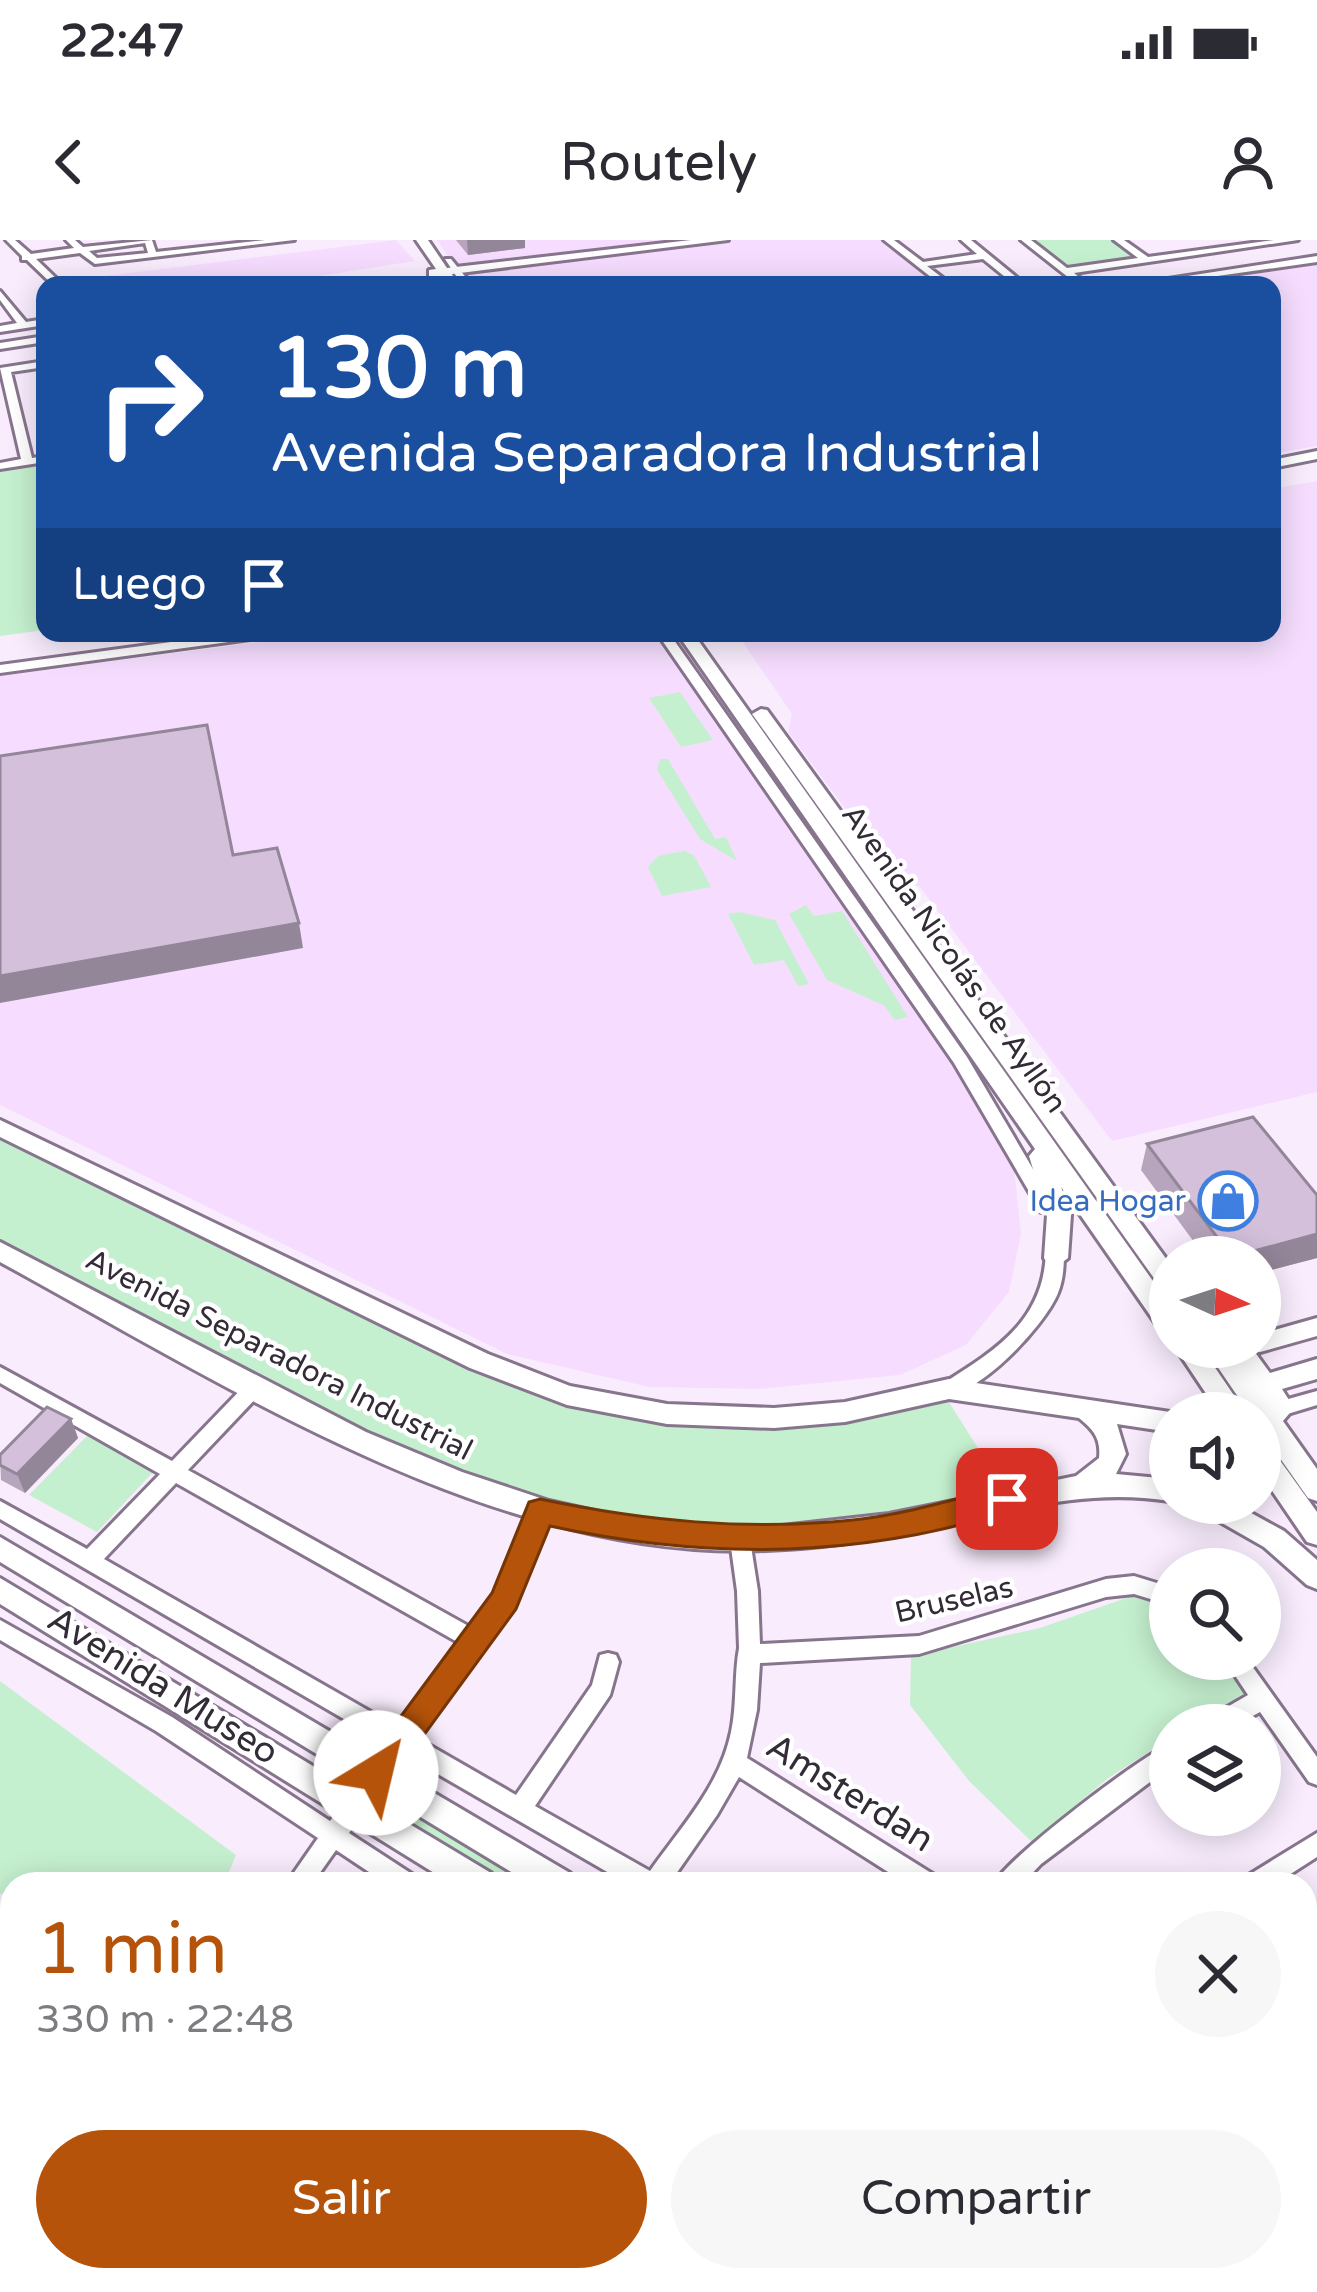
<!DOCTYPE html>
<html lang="es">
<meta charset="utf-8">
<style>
:root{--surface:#fff;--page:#f7f7f7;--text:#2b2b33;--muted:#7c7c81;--accent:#b45309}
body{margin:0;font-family:"Varela Round",sans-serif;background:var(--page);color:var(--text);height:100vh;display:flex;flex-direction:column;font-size:45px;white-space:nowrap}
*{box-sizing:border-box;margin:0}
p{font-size:39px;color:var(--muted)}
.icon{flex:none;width:66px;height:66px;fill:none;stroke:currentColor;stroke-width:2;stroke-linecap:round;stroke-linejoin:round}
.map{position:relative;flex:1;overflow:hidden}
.drawer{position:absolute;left:0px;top:1632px;width:1317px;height:420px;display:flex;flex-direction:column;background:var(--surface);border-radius:36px 36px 0 0;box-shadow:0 6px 30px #0003}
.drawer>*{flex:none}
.top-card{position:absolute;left:36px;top:36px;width:1245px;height:366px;border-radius:24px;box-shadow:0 6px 30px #0003;background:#1a4fa0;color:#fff;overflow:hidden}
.needle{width:78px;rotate:93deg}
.buttons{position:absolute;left:1149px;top:996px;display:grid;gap:24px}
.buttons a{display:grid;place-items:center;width:132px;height:132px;border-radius:50%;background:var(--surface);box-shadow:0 6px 30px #0003;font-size:60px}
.pin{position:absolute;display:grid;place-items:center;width:102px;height:102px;color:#fff;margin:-51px;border-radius:24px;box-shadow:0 6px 18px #0006}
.me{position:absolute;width:132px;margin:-66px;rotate:36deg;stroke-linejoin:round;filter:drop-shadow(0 0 9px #0008)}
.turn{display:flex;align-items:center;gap:42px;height:252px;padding:0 36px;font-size:54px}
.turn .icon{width:156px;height:156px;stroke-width:2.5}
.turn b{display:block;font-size:84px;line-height:102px}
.then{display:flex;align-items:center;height:114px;padding:0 36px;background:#0003;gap:24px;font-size:45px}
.round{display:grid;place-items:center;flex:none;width:126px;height:126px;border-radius:63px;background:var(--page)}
.overview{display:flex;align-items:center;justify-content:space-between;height:204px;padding:0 36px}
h1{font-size:72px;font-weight:600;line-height:90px;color:var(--accent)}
.button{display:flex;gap:24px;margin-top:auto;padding:24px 36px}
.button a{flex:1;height:138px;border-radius:72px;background:var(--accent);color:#fff;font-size:48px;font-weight:600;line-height:138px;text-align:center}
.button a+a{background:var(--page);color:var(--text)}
.status{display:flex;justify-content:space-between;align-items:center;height:84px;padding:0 60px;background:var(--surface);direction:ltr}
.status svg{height:33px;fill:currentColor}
header{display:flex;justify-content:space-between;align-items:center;height:156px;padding:0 36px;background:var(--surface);font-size:54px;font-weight:600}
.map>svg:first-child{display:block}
</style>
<div class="status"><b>22:47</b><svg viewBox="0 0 49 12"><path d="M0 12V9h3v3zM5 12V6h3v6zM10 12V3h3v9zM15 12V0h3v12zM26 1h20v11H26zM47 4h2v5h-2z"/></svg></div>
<header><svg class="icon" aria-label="back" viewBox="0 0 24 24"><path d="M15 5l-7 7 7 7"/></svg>Routely<svg class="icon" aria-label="person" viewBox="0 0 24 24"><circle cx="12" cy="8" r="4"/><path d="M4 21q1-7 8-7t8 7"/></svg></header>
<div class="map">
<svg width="1317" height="2052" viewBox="0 0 1317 2052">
<rect width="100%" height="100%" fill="#f9edfd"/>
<!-- built -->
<path fill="#f6ddff" d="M396,0L415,21L262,45L65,41Z
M437,0H884L942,45H425L464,40Z
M1317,23V206L1272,214V45H1160Z
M1317,241V852L1112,901L919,646L897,638L788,492L792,474L744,404V393H1272V249Z
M328,393H656L1012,908L1021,994L1009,1052L966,1105L900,1135L760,1149L649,1147L507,1114L0,865V436Z"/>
<!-- green -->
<path fill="#c5f0cf" d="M1029,0H1116L1142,19L1066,29Z
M45,225V390L0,396V231Z
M680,452L713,500L681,507L649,458Z
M660,519H668L715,599L726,597L737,621L700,599L657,530Z
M684,611L694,615L711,647L662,656L648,627L658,616Z
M806,665L814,676L842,671L908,777L894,780L885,766L827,740L789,674Z
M739,672L775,680L809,744L798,746L784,720L754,725L728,674Z
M0,888L507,1143C658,1194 792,1199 947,1159L1005,1251C925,1272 820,1294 737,1295C493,1297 212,1115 0,1003Z
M88,1195L155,1230L97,1292L29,1255Z
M1132,1356L1170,1368V1419H1221L1245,1453L1190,1485H1170V1498L1107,1539L1032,1602L969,1541L910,1465L911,1416L1040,1388Z
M0,1441L236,1615L224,1644H12V1653L0,1654Z
M411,1573L537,1644C488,1644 449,1611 408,1585L406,1576Z"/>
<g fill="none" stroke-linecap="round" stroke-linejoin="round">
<defs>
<path id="minor" d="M6,0H15L31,14L74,8L66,0H75L83,7L152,0L156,12L265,0H294L95,24L80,13L36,19L63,45H53L27,20H22V16ZM145,3L148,13L97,18L89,11Z
M884,0H894L923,22L977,14L961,0H971L1026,45H1015L983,19L927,26L952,45H941Z
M1021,0H1031L1067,28L1138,18L1114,0H1124L1148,17L1274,0H1298L1074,33L1089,45H1078Z
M1317,16V22L1154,45H1129Z
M445,19H451L472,45H462Z
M440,41L443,42L445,45H435Z
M0,51L26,82L45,79V85L0,92V86L17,83L0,60Z
M45,96V102L0,109V103Z
M45,121V127L11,132L32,218L45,216V222L0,229V223L21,219L0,128Z
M238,393H271L265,397L0,433V425Z
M657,393H669L967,817L1056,968L1053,972H1041L954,823Z
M1055,1001L1064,1007C1064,1023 1064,1038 1058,1053C1046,1084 976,1160 942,1154L939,1149L942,1144C998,1109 1046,1079 1046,1007Z
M0,1127L172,1221L249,1141H263L266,1146L263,1151L188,1230L472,1388L496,1355L533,1265L540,1263L547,1265L550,1271L512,1366L417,1498L516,1555L592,1445L600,1415L608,1413L616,1415L619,1422L610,1455L535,1566L650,1631C681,1587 720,1546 731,1492C737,1465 734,1434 739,1408L737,1351L730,1300L733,1294L740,1292L747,1294L750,1300L758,1351L760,1404L919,1396L1106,1339L1134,1336L1170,1347V1365L1134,1354L1106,1357L919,1414L760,1423L757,1470L747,1518L936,1636L940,1644H907L739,1537L717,1575L669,1644H628L405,1515L349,1593L415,1636L419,1644H387L336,1610L312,1644H286L318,1598L156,1491L0,1400V1380L172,1477L330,1581L387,1504L0,1279V1261L87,1309L160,1234L0,1143ZM176,1243L461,1404L399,1488L104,1319Z
M1317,1151V1165L1281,1176L1274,1173L1271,1168L1274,1163Z
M1224,1419H1247L1317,1517V1545L1309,1542L1260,1472L1236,1485H1205L1208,1478L1248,1455Z
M1170,1504V1527L1041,1624L1022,1644H994C1007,1618 1141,1516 1170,1504Z
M1317,1593V1617L1275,1644H1243L1247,1636Z
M1317,1801V1830L1305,1837V1807Z
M1305,1977L1317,1984V2017L1305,2010Z
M281,2040H309V2052H281Z
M457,2040H485L486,2052H458Z
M671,2040H706L713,2052H678Z
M921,2040H954L961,2052H928Z
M1108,2040H1140L1147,2052H1115Z"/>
<path id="major" d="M416,0H428L447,28L691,0H728L452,34L457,45H447L441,36H429V30L436,29Z
M1317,211V219L1272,228V220Z
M677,393H693L1170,1065V1093L1161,1091L1061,947L1071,975L1068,1018L1056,1027L1048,1024L1044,1018L1047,975L1029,916L1035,909Z
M761,469L767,470L1170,1024V1051L1161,1048L755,478L752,474Z
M0,880L488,1114L570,1146L667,1164L774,1168L845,1162L949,1139L1170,1172L1174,1173H1170V1192L1117,1184L1126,1214L1116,1234L1170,1239V1261C1088,1248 1016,1270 937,1287C881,1299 823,1308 766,1310C499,1323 226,1145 0,1022V1002L366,1192L462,1232L549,1261L644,1282L764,1288L889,1274L1076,1236L1099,1218C1101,1199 1094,1190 1079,1178L949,1159L845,1182L774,1188L667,1184L567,1165L470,1128L0,897Z
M1317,1078V1096L1260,1112L1254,1111L1270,1133L1317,1119V1139L1282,1149L1294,1168L1283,1181L1317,1229V1261L1308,1258L1263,1194L1260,1195V1173H1249L1204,1107H1260V1094Z
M1175,1107H1201L1246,1173H1219Z
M1260,1202L1269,1205L1317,1272V1305L1307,1302L1260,1233Z
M1197,1263H1233L1284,1291L1317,1320V1349L1307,1345L1264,1307L1201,1271Z
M0,1297L570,1633L575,1644H531L0,1322Z
M0,1338L491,1633L496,1644H452L0,1364Z
M977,2040H1017L1022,2052H982Z
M1038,2040H1079L1084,2052H1043Z"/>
</defs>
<!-- minor casing -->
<use href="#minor" stroke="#87758d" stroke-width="6"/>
<!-- major casing -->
<use href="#major" stroke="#87758d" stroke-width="6"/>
<!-- minor -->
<use href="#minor" fill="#fff" fill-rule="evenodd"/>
<!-- major -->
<use href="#major" fill="#fff" fill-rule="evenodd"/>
</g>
<!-- wall -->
<path fill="#b6a5bc" d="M456,0H525V8L468,15Z
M1147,904L1317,955V1018L1260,1033V1017H1205L1141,930Z
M71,1179L78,1198L25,1253L1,1240L0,1215Z"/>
<!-- shaded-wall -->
<path fill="#948699" d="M467,0H525V8L468,15Z
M299,683L303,708L0,763V736Z
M1317,994V1018L1260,1033V1017H1234Z
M71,1179L78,1198L25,1253L17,1234Z"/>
<!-- building -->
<path fill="#d4c0db" stroke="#948699" stroke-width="3" d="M207,485L233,615L277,608L299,683L0,736V516Z
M1253,877L1317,955V994L1232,1017L1147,904Z
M47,1167L71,1179L17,1234L0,1225V1215Z"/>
<!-- route -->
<path fill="#b45309" stroke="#753606" stroke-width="3" d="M1007,1246L1023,1259L1018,1268C865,1319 706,1320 550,1286L516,1369L388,1544L376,1548L364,1544L359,1533L492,1353L529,1262L540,1259C645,1281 746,1291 853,1280C905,1275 957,1258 1007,1246Z"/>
<!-- icons -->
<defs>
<symbol id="shop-ring" viewBox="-11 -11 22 22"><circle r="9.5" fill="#fff" stroke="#3f7fe0" stroke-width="1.5"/><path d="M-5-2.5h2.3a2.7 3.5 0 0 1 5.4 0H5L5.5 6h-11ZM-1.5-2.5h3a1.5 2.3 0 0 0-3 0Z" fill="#3f7fe0"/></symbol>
</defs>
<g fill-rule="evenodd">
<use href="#shop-ring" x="1195" y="928" width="66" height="66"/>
</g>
<g text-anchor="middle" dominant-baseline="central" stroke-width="9" stroke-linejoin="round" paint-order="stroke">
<!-- street labels -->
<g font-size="30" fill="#332b36" stroke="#fff">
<text transform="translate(954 719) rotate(55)">Avenida Nicolás de Ayllón</text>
<text transform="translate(279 1115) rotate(27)">Avenida Separadora Industrial</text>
<text transform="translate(954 1360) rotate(-13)">Bruselas</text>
</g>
<!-- shop labels -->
<g font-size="30" fill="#366cbe" stroke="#fff" text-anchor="end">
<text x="1186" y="961">Idea Hogar</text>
</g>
<!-- near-street labels -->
<g font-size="36" fill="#332b36" stroke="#fff">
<text transform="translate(163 1446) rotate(32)">Avenida Museo</text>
<text transform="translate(850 1553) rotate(32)">Amsterdan</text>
</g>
</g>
</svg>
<div class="buttons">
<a><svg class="needle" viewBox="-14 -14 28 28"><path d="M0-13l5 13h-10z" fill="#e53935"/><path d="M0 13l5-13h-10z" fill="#7c7c81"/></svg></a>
<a><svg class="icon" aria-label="sound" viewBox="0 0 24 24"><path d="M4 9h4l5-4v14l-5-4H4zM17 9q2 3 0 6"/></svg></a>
<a><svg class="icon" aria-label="search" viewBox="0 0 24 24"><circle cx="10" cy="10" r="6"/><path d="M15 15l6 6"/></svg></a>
<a><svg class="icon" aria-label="layers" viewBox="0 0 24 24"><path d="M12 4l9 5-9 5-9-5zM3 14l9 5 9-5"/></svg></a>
</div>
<div class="pin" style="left:1007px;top:1259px;background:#d93025"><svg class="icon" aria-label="arrive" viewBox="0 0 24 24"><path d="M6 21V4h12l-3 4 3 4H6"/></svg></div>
<svg class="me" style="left:376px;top:1533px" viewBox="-20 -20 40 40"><circle r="19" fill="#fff"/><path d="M0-13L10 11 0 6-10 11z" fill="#b45309"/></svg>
<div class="top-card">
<div class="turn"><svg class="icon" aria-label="right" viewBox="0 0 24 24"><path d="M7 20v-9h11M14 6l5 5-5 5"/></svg><div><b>130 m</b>Avenida Separadora Industrial</div></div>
<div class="then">Luego<svg class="icon" aria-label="arrive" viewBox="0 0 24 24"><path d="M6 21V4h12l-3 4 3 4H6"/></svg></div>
</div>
<section class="drawer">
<div class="overview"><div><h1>1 min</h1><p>330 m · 22:48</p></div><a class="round"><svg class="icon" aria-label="close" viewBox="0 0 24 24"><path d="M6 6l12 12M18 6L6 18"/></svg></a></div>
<div class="button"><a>Salir</a><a>Compartir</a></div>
</section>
</div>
